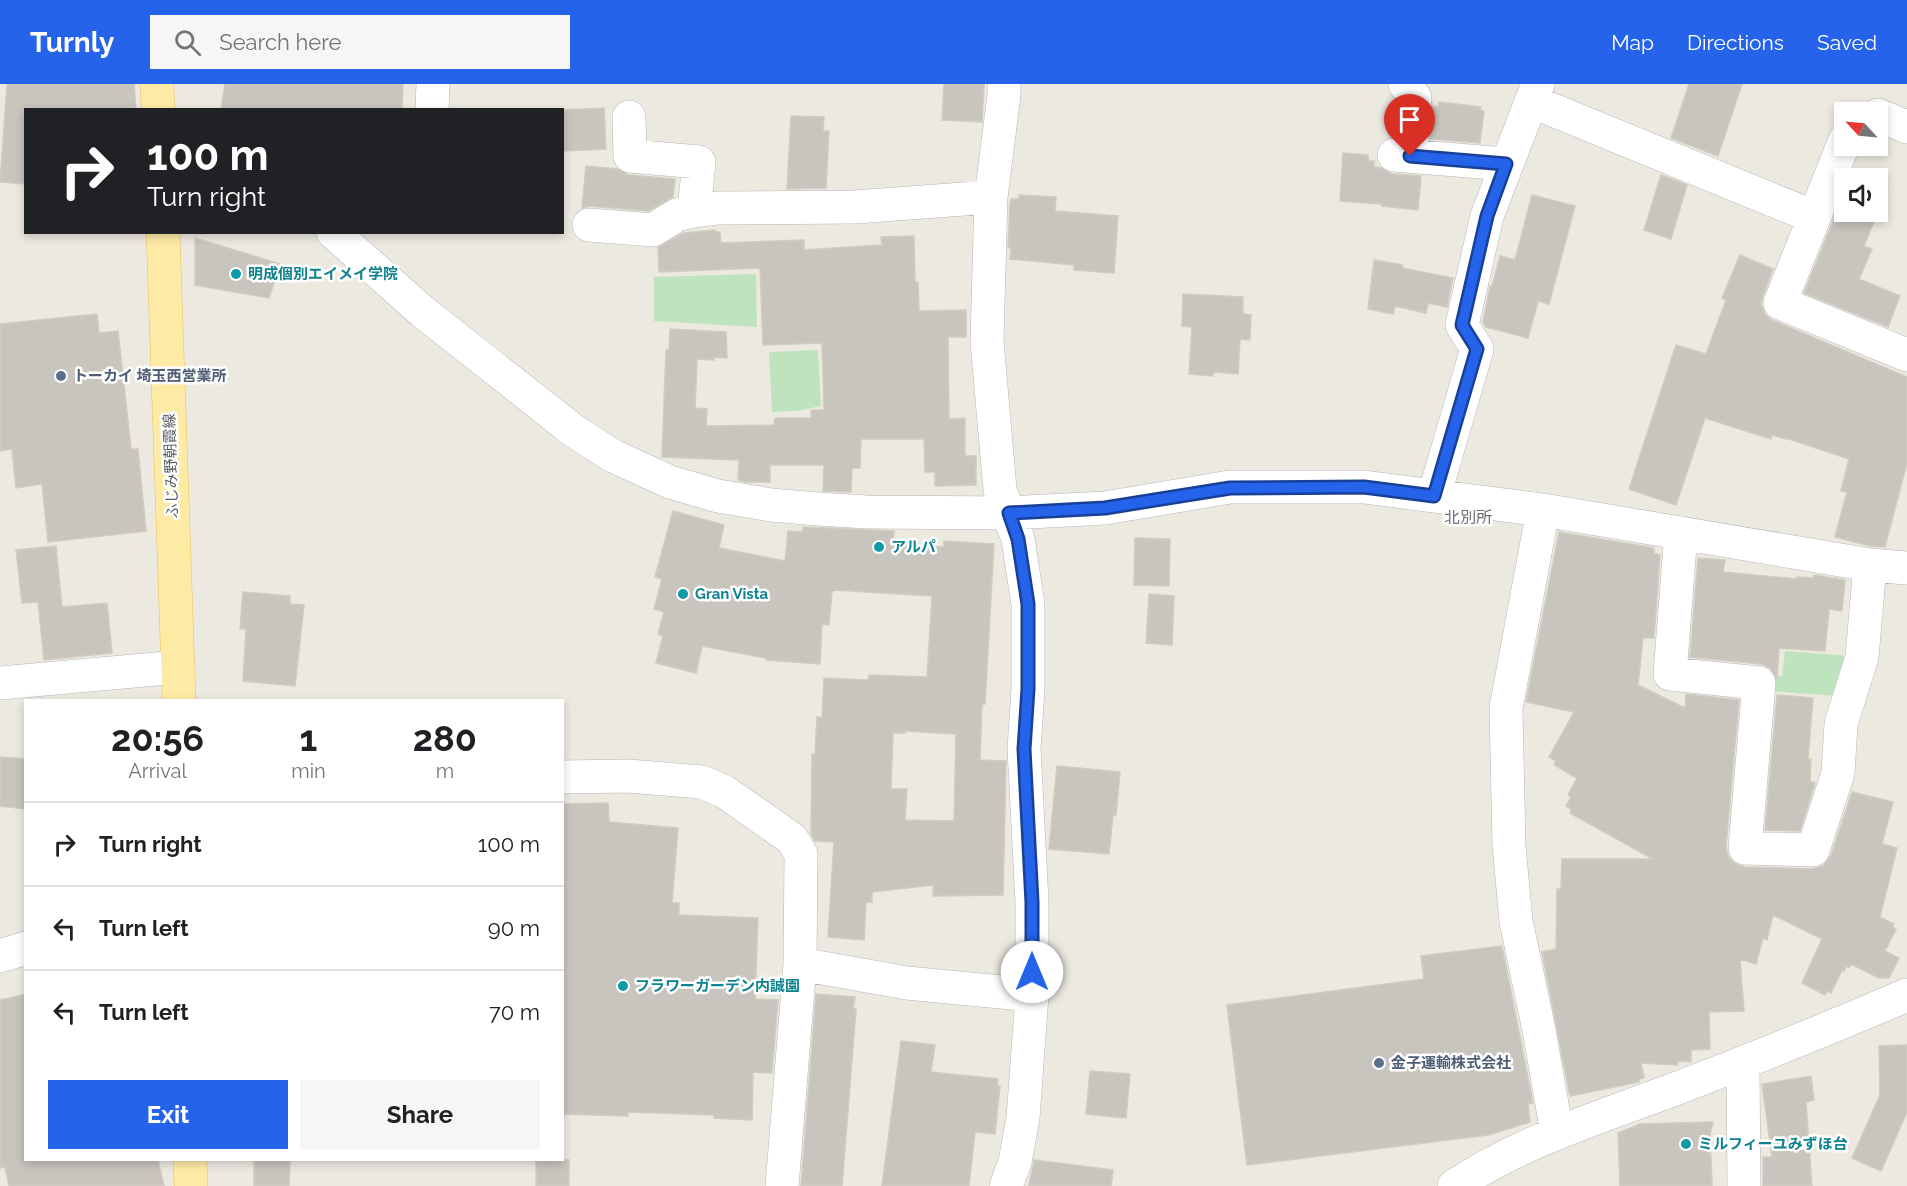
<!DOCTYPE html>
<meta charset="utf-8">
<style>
:root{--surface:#fff;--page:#f6f6f6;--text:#202124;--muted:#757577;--line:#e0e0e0;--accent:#2563eb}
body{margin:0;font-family:Raleway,"Noto Sans JP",sans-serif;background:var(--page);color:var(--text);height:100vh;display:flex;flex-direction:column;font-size:22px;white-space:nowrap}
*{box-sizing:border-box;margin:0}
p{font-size:20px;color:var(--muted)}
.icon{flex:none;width:33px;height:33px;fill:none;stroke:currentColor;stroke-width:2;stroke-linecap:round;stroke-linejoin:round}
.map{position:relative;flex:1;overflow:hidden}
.drawer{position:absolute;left:24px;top:615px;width:540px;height:462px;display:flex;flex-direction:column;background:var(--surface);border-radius:0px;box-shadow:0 3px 9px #0003}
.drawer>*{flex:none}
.guide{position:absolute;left:24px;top:24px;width:540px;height:126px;border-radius:0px;box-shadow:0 3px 9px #0003;background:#202124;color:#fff;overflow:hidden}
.needle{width:39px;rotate:296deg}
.fabs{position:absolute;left:1834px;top:18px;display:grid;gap:12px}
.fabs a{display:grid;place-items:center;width:54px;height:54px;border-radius:0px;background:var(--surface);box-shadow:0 3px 9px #0003;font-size:30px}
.pin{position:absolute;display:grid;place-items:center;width:51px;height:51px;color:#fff;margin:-62px -26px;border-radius:50% 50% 50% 0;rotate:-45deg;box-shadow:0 0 6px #0007}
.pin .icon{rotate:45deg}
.me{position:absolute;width:66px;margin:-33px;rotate:0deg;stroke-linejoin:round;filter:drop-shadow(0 0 4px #0008)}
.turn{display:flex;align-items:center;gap:21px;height:126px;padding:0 24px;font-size:27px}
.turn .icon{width:78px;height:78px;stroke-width:2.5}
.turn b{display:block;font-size:42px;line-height:51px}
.eta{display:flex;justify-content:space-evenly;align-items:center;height:102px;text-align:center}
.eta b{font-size:36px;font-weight:700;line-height:42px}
.primary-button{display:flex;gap:12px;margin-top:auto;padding:12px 24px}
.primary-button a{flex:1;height:69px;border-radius:0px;background:var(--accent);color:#fff;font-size:24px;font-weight:700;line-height:69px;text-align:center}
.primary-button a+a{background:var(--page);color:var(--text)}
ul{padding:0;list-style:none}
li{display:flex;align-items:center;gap:18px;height:84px;padding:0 24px;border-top:2px solid var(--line)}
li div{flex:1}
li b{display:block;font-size:22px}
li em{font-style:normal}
header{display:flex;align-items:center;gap:36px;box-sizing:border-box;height:84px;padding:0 30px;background:var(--accent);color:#fff}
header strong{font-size:28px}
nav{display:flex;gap:33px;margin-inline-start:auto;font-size:21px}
.search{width:420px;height:54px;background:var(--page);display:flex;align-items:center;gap:15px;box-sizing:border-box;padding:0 21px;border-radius:0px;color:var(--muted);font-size:22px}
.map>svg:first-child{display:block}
</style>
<header>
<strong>Turnly</strong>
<div class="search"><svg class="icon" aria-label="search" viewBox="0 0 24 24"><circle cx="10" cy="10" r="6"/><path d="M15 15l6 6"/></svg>Search here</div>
<nav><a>Map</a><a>Directions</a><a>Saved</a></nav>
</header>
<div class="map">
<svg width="1907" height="1102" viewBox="0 0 1907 1102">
<rect width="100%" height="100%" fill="#ece9e1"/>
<!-- green -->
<path fill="#bfe4bd" d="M756,190L757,243L654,237V193Z
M818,266L821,322L797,327L772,328L769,268Z
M1785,567L1851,572L1837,612L1769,607L1771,591L1782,592Z"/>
<!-- building -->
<path fill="#c8c4be" stroke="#d1cbc0" stroke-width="1.5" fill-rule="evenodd" d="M10,0H134L136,26H26V100L0,98L7,1Z
M225,0H403L402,26H221Z
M944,0H984L982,38L942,36Z
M1689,0H1742L1718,72L1671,54Z
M1439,18L1481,23L1480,26L1484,27L1480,59L1430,55L1433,22L1438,23Z
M604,24L606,65L562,67V26Z
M791,32L824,33L823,47H829L826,104L787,105Z
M1343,69L1368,71V77H1374V83L1381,84L1392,90L1421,92L1418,126L1382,122V120L1340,117Z
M586,82L617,85L628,91L675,95L673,113L648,127L590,122L582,124Z
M1661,91L1687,101L1671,155L1644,146Z
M1878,97L1888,102L1878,127Z
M1845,107V128H1878L1864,162L1872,165L1859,195L1900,212L1888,243L1804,209Z
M1019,111L1056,113L1055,127L1118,132L1114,189L1074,186V181L1010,175L1011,164H1008L1010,120L1011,115H1019Z
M1532,111L1575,122L1549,220L1538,217L1528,254L1486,243L1483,238L1490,202H1492L1500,172L1515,176Z
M715,146V148H720L721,159L804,156V166L882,161L881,153L914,152L915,198H918L919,227L966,226V253H948L949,335L965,334V372H976V401L935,402V388H925L924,355H861L860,384H852L851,408L823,407L824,381H770V398H745L738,396L739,376L662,373L666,266H669L670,245L726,248L727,274L713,273L714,276L697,275L695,324L707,325L706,342L774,341L775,334H811V326H824L822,259L763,261L760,184L659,188L658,163L684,149Z
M195,154L280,180L269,214L195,201Z
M1740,171L1773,185L1763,212L1761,221L1765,230L1772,236L1907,293V379L1885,463L1870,462L1835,453L1847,408L1841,407L1849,375L1786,354V355L1772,351L1771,355L1705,334L1676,421L1629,405L1676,261L1706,270L1726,216L1722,214Z
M1374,176L1403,181L1402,184L1453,194L1447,223L1428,219L1426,229L1395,222L1393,230L1368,225Z
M1183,210L1243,213V230L1251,231L1250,256L1240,255L1238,290L1214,288L1213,292L1189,290L1192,243L1182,242Z
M97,230L99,249L118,247L131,365H138L146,447L48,458L42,400L16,404L12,365L0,367V240Z
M673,427L724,441L719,464L785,477L788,447L803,448V443L894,447L893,460L944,463V457L994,460L985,620H982L980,676L1006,677L1003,811L933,812V801L872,808V818H866L864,856L828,853L834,758L815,757L811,750L812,670H815L817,633L822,634L824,594L868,596L869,591L927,593L932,512L835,506L832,508L829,541L822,540L820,580L766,576V574L702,562L696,589L656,579L663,552L658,550L664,528L654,525L662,495L655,493ZM905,647L956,650L954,737L905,736L907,705H891L893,649H905Z
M1559,448L1654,464V470L1660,471L1654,554H1643L1638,601L1685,624L1686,610L1739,616L1726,762L1728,772L1734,779L1744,783L1812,785L1823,782L1831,772L1852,708L1893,718L1882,760L1897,764L1880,833L1894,840L1892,843L1896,845L1885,867L1899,874L1889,894H1879L1851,880L1849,884L1846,882L1844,887L1842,886L1831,909L1827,907L1825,911L1802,899L1822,855L1773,831L1767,856L1763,854L1756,880L1740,875L1744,927L1709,928L1710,965L1691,966V978L1678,977V981L1641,979L1644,994L1639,995V998L1570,1012L1542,868L1556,865L1557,805H1561L1562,775H1653L1570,729L1571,725L1566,722L1571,713L1568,711L1577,694L1554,681L1556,677L1549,673L1574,628L1526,618Z
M1135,454L1170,455L1169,502L1134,501Z
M56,462L62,523L107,519L112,569L44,576L38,518L22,519L16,466Z
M1698,474L1725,476L1723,488L1797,495V493L1813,494L1814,491L1845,496L1842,527L1829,525L1825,567L1779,564L1777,596L1770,584L1761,580L1690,573Z
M243,508L290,512V520L304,521L295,602L243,597L246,545H240Z
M1149,510L1174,512L1172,561L1146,559Z
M1777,611L1813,614L1808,675H1811L1810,697L1815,699L1800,747L1765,746Z
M0,673L26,675V725L0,722Z
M1057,682L1120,688L1116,731H1113L1109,770L1049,765Z
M608,719L609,738L678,744L672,819H679V831L758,834L755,915L778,916L772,989L753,988L752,1036L714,1034V1031L628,1028V1032L562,1030V720Z
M1502,862L1533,1019L1528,1020L1530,1038L1488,1051L1247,1081L1227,921L1424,895L1421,872Z
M26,910V1076H158L164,1102H9L5,1083L0,1084V916Z
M816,910L855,913L853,925H856L842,1102H801Z
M901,957L935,961L931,988L998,995L997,1002H1000L995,1050L975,1048L969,1102H882Z
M1907,961V1028L1881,1087L1852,1074L1880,1011L1879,962Z
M1090,987L1130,990L1126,1034L1086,1030Z
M1811,992L1814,1016L1806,1018L1812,1102H1763V1073H1772L1762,1000Z
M1713,1038L1710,1050L1712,1102H1620L1618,1049L1640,1040Z
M254,1076H290L289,1102H254Z
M536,1076H569V1102H536Z
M1034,1076L1113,1086L1111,1102H1029Z"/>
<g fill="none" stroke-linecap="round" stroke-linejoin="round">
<defs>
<path id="minor" d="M1004,0V11L991,113L987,257L1000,406L1018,455L1028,520V605L1024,665L1032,818V911L1023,1034L1015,1078L1006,1102
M1405,0L1415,14L1410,72
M1531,17L1814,133
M432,26L433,0
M1878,31L1907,43
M629,33L630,72L699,78L694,127
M1845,56L1780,219L1907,271
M1394,71L1506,80
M589,141L653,146L677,131L694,127L718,124L855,123L991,113
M333,148L423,228L574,347L613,372L670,398L718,412L771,421L818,425L866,428L1009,429L1105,424L1230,403H1364L1543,426L1870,481L1907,484
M1434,412L1477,265L1462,241L1487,132L1538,0
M1543,426L1506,624L1509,762L1516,837L1539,946L1557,1049
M1681,449L1670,590L1759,599L1745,764L1813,766L1838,689L1841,640L1862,573L1870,481
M0,599L178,583
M562,693L628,692L702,698L725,708L792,755L801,770L800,880L782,1102
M0,872L26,864
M800,880L907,899L1032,911
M1743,979L1744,1102
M1454,1102C1522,1057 1600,1033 1675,1005C1753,975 1830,944 1907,911"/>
<path id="major" d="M157,0L158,26
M163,148L179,616
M190,1076L191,1102"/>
</defs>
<!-- minor casing -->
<use href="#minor" stroke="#b4b7bb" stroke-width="34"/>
<!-- major casing -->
<use href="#major" stroke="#eebd58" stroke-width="34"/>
<!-- minor -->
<use href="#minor" stroke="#fff" stroke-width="33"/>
<!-- major -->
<use href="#major" stroke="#fdeba5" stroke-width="33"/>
</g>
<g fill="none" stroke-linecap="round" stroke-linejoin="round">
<defs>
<path id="route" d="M1032,888V818L1024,665L1028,605V520L1018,455L1009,429L1105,424L1230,404L1364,403L1434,412L1477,265L1462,241L1487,132L1506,80L1410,72"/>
</defs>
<!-- route casing -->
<use href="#route" stroke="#184099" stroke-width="15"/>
<!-- route -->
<use href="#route" stroke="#2563eb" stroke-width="10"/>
</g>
<!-- markers -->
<g fill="#0f9aa8" stroke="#fff" stroke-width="2">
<circle cx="236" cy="190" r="6"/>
<circle cx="879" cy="463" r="6"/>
<circle cx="683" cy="510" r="6"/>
<circle cx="623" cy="902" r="6"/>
<circle cx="1686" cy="1060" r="6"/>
</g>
<g fill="#5c6f8a" stroke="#fff" stroke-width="2">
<circle cx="61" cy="292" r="6"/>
<circle cx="1379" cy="979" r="6"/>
</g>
<g text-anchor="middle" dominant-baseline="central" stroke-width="5" stroke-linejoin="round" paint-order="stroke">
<!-- culture labels -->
<g font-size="15" font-weight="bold" fill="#0d838f" stroke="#fff" text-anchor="start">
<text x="248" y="190">明成個別エイメイ学院</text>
<text x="891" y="463">アルパ</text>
<text x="695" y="510">Gran Vista</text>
<text x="635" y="902">フラワーガーデン内誠園</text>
<text x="1698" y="1060">ミルフィーユみずほ台</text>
</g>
<!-- service labels -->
<g font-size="15" font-weight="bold" fill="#4e5e75" stroke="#fff" text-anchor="start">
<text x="73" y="292">トーカイ 埼玉西営業所</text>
<text x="1391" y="979">金子運輸株式会社</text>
</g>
<!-- street labels -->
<g font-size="15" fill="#5a5e62" stroke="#fff">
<text transform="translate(171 382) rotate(-92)">ふじみ野朝霞線</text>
</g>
<!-- neighbourhood labels -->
<g font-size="16" fill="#6b7074" stroke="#fff">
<text x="1468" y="433">北別所</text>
</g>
</g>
</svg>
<div class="fabs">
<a><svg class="needle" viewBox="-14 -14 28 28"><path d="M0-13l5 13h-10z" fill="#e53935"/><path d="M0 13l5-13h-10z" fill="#757577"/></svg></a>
<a><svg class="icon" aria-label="sound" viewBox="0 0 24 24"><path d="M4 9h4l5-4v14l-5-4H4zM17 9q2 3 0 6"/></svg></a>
</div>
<div class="pin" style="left:1410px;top:72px;background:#d93025"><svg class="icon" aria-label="arrive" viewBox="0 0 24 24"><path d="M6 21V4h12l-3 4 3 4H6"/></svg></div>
<svg class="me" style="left:1032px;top:888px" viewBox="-20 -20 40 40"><circle r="19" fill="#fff"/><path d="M0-13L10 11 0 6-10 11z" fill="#2563eb"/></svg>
<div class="guide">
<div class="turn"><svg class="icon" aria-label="right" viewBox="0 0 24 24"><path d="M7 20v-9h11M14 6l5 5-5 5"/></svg><div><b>100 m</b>Turn right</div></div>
</div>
<section class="drawer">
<div class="eta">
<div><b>20:56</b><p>Arrival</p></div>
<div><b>1</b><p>min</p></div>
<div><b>280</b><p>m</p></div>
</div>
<ul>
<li><svg class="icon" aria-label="right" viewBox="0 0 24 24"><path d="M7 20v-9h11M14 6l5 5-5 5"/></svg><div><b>Turn right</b></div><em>100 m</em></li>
<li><svg class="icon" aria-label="left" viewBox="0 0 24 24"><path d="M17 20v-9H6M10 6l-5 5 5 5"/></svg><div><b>Turn left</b></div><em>90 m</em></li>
<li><svg class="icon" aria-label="left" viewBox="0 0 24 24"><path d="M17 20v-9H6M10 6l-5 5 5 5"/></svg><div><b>Turn left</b></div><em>70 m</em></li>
</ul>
<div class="primary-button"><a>Exit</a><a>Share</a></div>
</section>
</div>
